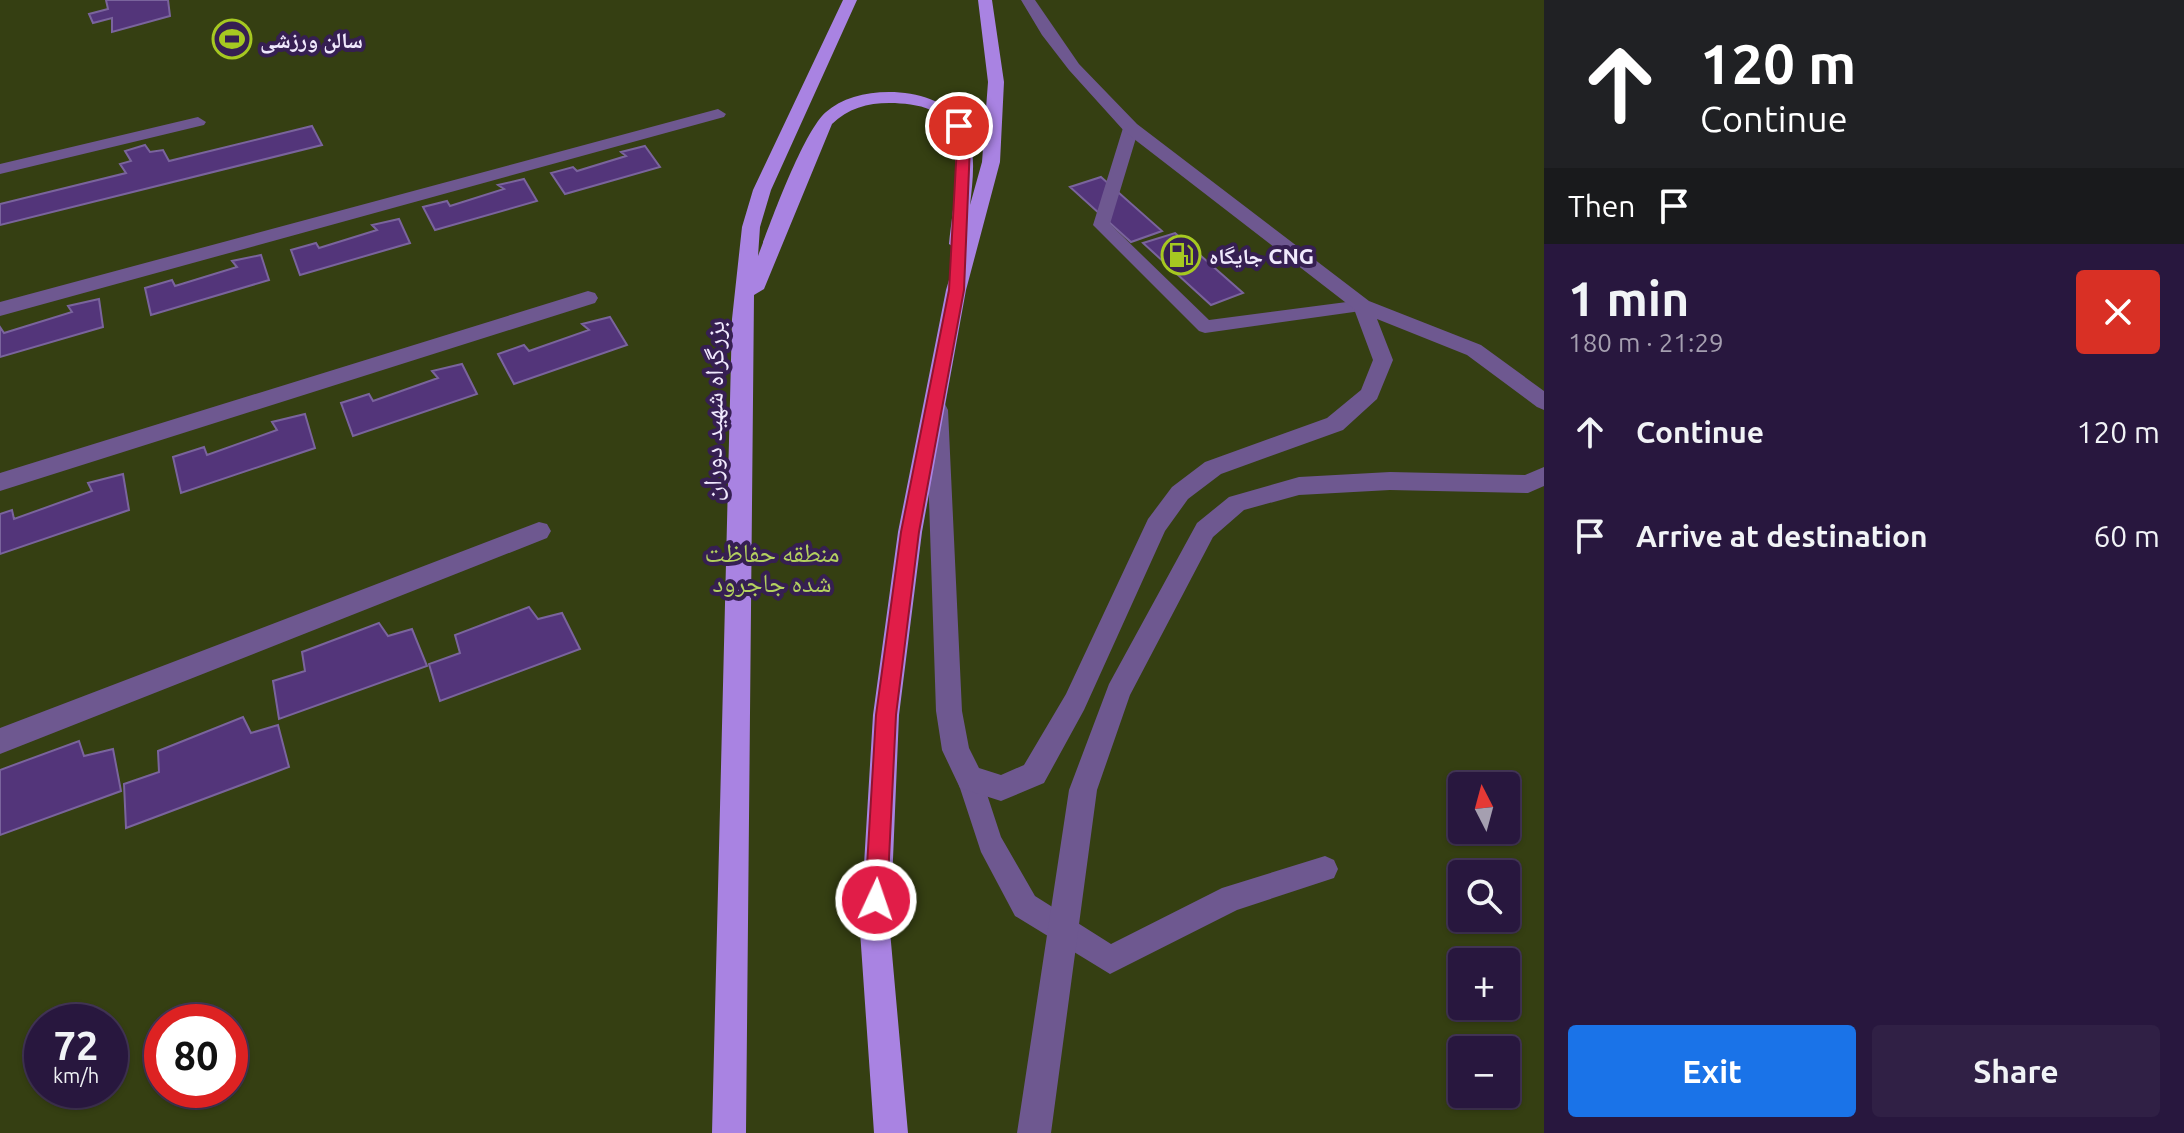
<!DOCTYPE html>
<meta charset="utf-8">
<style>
:root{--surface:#28173e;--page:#302045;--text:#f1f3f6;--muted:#a59fb0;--line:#443658;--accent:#1a73e8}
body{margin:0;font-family:Ubuntu,"Noto Naskh Arabic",sans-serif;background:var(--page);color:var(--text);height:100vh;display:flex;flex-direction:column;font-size:30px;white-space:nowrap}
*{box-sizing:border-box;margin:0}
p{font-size:26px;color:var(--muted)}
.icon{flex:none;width:44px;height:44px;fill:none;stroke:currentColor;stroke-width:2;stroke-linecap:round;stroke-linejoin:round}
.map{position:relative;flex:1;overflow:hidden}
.side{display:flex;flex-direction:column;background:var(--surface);width:640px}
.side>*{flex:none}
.hud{background:#202124;color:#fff;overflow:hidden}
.needle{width:52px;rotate:354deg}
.controls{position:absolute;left:1448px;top:772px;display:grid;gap:16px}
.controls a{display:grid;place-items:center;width:72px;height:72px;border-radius:8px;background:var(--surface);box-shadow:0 2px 6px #0004,0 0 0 2px var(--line);font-size:40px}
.speed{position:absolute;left:24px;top:1004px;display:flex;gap:16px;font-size:40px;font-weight:700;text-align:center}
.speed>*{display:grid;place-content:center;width:104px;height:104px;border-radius:50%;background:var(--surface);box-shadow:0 2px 6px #0004,0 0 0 2px var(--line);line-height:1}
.speed small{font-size:20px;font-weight:400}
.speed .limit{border:12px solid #d22;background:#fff;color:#111}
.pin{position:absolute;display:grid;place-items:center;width:68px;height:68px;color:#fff;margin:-34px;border:4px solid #fff;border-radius:50%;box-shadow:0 2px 8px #0007}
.me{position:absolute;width:88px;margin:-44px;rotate:3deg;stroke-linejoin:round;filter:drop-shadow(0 0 6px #0008)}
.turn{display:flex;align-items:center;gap:28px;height:168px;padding:0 24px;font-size:36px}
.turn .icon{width:104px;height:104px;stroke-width:2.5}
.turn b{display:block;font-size:56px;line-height:68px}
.then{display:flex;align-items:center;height:76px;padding:0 24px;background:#0003;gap:16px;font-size:30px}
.round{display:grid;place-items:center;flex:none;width:84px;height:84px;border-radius:8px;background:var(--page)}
.headline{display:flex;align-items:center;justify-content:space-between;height:136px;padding:0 24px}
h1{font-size:48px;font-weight:600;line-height:60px}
.button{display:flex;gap:16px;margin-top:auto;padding:16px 24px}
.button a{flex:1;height:92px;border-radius:8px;background:var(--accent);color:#fff;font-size:32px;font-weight:600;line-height:92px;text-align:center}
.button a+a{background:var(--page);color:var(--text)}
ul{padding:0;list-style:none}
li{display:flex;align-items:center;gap:24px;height:104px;padding:0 24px}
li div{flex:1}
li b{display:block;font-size:30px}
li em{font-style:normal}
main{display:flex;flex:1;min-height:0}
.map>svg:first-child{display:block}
</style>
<main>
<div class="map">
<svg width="1544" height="1133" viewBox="0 0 1544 1133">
<rect width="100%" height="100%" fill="#361f52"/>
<!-- green -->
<path fill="#353f12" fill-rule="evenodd" d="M0,0H1544V1133H0ZM1462,786H1506V830H1462ZM1462,874H1506V918H1462ZM1462,962H1506V1006H1462ZM42,1022H110V1090H42ZM162,1022H230V1090H162ZM1462,1050H1506V1094H1462Z"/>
<!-- building -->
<path fill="#53357a" stroke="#7a649d" stroke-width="2" d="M106,0H168L170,16L112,32V18L93,23L89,14L108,9Z
M312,126L322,145L0,225V204L126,173L120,164L131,161L125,151L145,145L150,152L163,150L169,161Z
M645,146L660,167L565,194L551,173L573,167L577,171L626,156L621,152Z
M1101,177L1162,231L1131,242L1070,187Z
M524,179L537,201L435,230L423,207L447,201L450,206L504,189L498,185Z
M399,219L410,243L300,275L291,250L316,243L319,248L377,230L372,225Z
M1175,233L1243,293L1211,305L1143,243Z
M261,255L269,280L151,315L145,288L172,280L175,286L237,267L232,261Z
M99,299L103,327L0,357V327L4,333L72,312L68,306Z
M610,317L627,345L514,384L498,354L524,345L529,351L589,330L582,324Z
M462,364L477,394L353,436L341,403L369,394L373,401L438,378L432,371Z
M305,414L315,448L181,493L173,457L204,447L207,455L277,430L272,422Z
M123,474L129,510L0,554V514L12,510L14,519L92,491L88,483Z
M529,607L538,619L562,613L580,649L440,701L429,664L460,653L455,635Z
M379,623L388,636L412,629L427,666L279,719L273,681L305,671L302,652Z
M243,717L251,733L278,725L289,767L126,828L124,784L159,772L158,751Z
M79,741L84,756L113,749L121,791L0,835V770Z"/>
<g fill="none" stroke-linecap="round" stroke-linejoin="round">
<!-- service -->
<path fill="#6e5890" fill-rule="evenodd" d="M1131,123L1139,128L1110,224L1209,320L1362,300L1368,302L1371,306L1368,310L1205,333L1199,331L1093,225L1123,128Z
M970,767L979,770L1001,837L1035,896L1111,944L1222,888L1325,856L1334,860L1338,869L1334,878L1237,910L1110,974L1015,916L981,852L957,779L961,770Z"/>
<!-- minor -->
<path fill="#6e5890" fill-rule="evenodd" d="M718,109L726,114L724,117L0,316V302Z
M198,117L206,122L204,125L0,174V164Z
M588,291L595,293L598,298L595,303L0,491V473Z
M539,522L547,524L551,531L547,538L0,754V728Z"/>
<!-- secondary -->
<path fill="#6e5890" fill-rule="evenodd" d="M1021,0H1035L1079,64L1137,124L1369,301L1481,345L1544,391V410L1537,407L1467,355L1377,319L1393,360L1377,399L1343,430L1221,474L1188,499L1165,531L1084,710L1044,783L1001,801L960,788L942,750L936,711L926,410L929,404H945L948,410L962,711L969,748L979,768L1001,775L1024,765L1066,694L1148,519L1172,487L1205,462L1327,418L1361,390L1373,360L1354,309L1125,132L1069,70L1042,35Z
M1544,467V486L1528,493L1390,490L1299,495L1244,510L1213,537L1130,695L1097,790L1051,1133H1017L1069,790L1109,684L1197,523L1229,497L1299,477L1390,472L1525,475Z"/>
<!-- trunk -->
<path fill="#a983e2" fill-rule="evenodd" d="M843,0H857L771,190L760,227L758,256C770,224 803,132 826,112C858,83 935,85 961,121C978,143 973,179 970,205L982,162L988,82L978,0H992L1004,82L1000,162L966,290L922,532L899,715L890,931L908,1133H874L860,931L873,715L898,532L946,290L958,250L949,244C952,210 968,137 936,113C924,105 908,104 895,103C871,102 849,107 832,124L764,289L754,295L746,1133H712L732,319L742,227L753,190Z"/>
</g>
<!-- route -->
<path fill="#e11d48" stroke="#92132f" stroke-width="2" d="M959,122L965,126L970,145L964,290L919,532L896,715L887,900L884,908L876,911L868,908L865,900L876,715L901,532L949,290L957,145L953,126Z"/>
<!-- icons -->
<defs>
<symbol id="stadium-ring" viewBox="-11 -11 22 22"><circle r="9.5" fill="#361f52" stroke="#a6c821" stroke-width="1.5"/><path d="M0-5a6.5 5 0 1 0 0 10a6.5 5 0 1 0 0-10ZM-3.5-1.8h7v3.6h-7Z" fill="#a6c821"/></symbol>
<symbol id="fuel-ring" viewBox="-11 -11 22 22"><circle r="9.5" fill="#361f52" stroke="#a6c821" stroke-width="1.5"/><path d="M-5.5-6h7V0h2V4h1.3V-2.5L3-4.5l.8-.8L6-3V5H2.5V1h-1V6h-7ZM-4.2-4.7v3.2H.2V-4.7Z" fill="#a6c821"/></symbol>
</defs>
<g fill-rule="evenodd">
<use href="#stadium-ring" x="210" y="17" width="44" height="44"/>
<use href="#fuel-ring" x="1159" y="233" width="44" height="44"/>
</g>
<g text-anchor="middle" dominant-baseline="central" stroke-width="8" stroke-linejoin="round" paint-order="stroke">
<!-- far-poi labels -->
<g font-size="22" font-weight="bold" fill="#f0e9fd" stroke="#361f52" text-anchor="start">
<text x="260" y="39">سالن ورزشی</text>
<text x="1209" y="255">جایگاه CNG</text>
</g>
<!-- street labels -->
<g font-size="26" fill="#f0e9fd" stroke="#361f52">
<text transform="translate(713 411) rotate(-89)">بزرگراه شهید دوران</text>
</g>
<!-- park labels -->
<g font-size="26" fill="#b4d15f" stroke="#361f52">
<text x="772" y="552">منطقه حفاظت<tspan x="772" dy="30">شده جاجرود</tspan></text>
</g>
</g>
</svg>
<div class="controls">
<a><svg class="needle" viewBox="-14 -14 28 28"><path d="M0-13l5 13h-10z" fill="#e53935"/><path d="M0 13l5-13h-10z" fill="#a59fb0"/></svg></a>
<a><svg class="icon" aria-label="search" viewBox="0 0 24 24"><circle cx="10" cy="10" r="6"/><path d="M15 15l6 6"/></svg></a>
<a>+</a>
<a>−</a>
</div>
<div class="speed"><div>72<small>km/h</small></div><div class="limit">80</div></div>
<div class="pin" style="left:959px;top:126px;background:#d93025"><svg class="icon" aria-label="arrive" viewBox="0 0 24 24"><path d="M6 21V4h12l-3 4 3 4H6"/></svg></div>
<svg class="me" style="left:876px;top:900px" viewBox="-20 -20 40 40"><circle r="17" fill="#e11d48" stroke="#fff" stroke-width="3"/><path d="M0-11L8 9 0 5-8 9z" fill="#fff"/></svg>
</div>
<section class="side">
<div class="hud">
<div class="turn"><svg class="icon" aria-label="ahead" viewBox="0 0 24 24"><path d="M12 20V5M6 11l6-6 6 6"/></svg><div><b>120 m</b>Continue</div></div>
<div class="then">Then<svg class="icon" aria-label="arrive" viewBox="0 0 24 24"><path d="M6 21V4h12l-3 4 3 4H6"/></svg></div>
</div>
<div class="headline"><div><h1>1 min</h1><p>180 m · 21:29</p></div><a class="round" style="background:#d93025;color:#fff"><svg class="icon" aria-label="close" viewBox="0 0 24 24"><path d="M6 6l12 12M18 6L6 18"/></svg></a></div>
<ul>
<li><svg class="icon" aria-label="ahead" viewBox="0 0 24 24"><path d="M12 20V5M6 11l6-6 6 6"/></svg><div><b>Continue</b></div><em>120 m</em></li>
<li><svg class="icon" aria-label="arrive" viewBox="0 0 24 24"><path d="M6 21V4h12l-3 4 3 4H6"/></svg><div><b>Arrive at destination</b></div><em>60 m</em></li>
</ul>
<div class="button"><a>Exit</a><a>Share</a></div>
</section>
</main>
